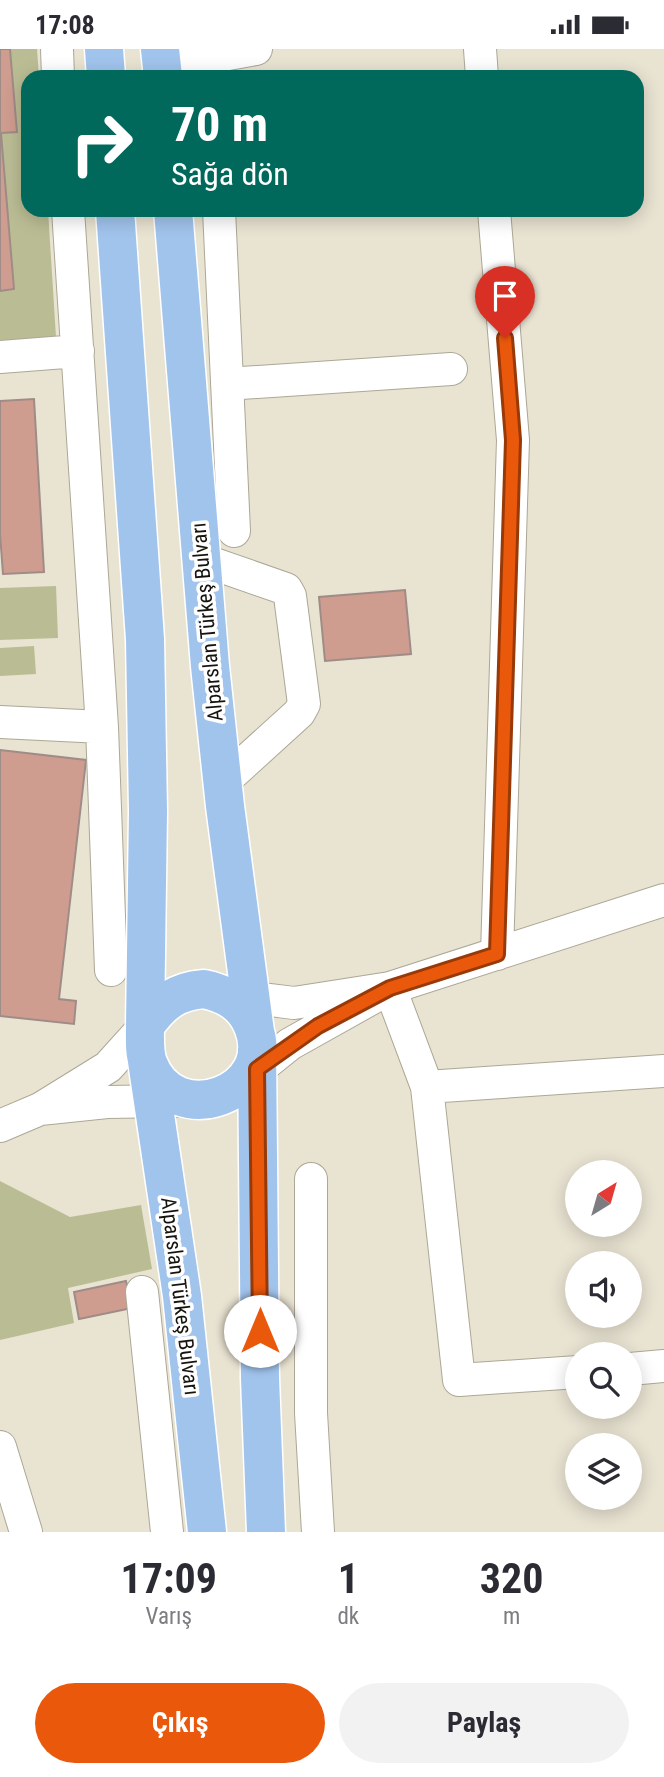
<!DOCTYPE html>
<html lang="tr">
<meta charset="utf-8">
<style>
:root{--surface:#fff;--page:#f2f2f3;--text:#2b2b33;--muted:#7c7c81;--accent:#ea580c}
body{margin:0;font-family:"Roboto Condensed",sans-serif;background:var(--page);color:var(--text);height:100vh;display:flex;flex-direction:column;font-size:26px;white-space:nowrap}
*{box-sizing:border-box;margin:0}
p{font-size:23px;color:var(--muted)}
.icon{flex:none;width:38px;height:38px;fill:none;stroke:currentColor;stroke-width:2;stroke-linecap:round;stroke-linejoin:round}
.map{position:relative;height:1483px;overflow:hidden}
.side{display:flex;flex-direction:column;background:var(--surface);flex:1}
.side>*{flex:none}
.top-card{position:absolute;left:21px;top:21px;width:623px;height:147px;border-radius:21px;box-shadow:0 4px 18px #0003;background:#00695c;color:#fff;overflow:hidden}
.needle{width:46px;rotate:37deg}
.controls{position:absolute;left:565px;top:1111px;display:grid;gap:14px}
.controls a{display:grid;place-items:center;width:77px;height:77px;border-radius:50%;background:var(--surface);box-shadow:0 4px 18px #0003;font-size:35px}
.pin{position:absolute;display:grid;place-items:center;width:60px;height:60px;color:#fff;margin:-72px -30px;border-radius:50% 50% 50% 0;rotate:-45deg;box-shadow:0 0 7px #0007}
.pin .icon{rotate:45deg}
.me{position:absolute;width:77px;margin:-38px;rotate:0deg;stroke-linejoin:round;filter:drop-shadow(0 0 5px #0008)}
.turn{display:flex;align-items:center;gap:24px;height:147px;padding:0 35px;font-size:32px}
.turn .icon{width:91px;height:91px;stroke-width:2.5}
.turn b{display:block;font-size:49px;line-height:60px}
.eta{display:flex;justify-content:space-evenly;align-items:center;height:119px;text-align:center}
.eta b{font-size:42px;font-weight:700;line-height:49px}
.button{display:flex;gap:14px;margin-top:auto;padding:14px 35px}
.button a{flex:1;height:80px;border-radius:42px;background:var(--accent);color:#fff;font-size:28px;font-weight:700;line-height:80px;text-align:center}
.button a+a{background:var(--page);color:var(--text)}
.status{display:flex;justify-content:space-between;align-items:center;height:49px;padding:0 35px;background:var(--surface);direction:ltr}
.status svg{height:19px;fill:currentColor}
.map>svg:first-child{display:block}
</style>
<div class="status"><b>17:08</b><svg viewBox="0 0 49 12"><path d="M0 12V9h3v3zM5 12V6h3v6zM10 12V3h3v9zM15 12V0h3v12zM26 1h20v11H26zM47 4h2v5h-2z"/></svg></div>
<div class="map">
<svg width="664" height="1483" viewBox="0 0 664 1483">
<rect width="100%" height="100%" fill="#e9e3d2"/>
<!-- green -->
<path fill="#babd94" d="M0,0H37L39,28H28V161H48L56,288L0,292Z
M56,537L58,589L0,591V539Z
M34,597L36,625L0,627V599Z
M0,1132L70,1168L141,1156L152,1220L68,1239L74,1274L0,1291Z"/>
<!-- building -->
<path fill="#cf9d90" stroke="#9f8c87" stroke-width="2" d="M0,0H10L17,83L1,84L14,240L0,242Z
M34,350L44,523L3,525L0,485V352Z
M405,541L411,605L325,612L319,548Z
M0,701L86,711L59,950L76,952L74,975L0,967Z
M126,1232L132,1259L79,1270L74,1243Z"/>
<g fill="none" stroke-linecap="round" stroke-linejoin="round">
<defs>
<path id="minor" d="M57,0L58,28
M480,0L482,28
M162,17L256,0
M68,161L102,678L111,921
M219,161L234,482
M494,161L513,391L497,905
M0,308L78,302
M227,335L451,320
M200,510L286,540L290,547L304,655L299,664L223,733
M0,673L102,678
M230,946L294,954L390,939L290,995L244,1032
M145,977L108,1018L40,1060L107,1053L175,1052
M427,1038L664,1022
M0,1077L40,1060
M311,1130V1364L318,1483
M142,1243L167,1483
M630,1320L664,1317
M578,1323L459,1331L427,1038L390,939L664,851
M0,1398L26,1483"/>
<path id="highway" d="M104,0L106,28
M160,0L163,28
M115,161L145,590L148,762L145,977
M173,161L210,617L225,757L255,983
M204,940C227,945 244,955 253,977C280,1044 174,1084 148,1014C144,1003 145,989 145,977C161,954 176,942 204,940Z
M257,1000L260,1329L266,1483
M147,1012L182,1247L207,1483"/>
</defs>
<!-- minor casing -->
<use href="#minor" stroke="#aca796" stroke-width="34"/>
<!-- highway casing -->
<use href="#highway" stroke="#fff" stroke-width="41"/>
<!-- minor -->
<use href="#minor" stroke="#fff" stroke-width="32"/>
<!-- highway -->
<use href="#highway" stroke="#a1c4ed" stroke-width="38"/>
</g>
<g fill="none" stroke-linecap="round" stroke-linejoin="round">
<defs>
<path id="route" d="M260,1282L257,1020L318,977L390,939L497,905L513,391L505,289"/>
</defs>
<!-- route casing -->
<use href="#route" stroke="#983908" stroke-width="18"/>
<!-- route -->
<use href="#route" stroke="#ea580c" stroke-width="12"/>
</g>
<g text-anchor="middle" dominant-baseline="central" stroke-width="7" stroke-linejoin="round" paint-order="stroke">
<!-- street labels -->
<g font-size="21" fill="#15130d" stroke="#fff">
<text transform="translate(207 573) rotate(-95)">Alparslan Türkeş Bulvarı</text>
<text transform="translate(180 1247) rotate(83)">Alparslan Türkeş Bulvarı</text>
</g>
</g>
</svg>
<div class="controls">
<a><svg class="needle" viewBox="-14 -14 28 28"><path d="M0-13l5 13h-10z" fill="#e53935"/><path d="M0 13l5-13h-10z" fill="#7c7c81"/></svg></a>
<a><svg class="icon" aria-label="sound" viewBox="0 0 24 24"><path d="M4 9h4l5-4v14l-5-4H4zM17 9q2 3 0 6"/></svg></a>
<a><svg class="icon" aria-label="search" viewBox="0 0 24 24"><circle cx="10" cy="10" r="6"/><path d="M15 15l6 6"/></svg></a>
<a><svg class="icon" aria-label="layers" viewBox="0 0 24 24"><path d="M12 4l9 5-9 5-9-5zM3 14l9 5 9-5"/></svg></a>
</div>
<div class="pin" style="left:505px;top:289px;background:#d93025"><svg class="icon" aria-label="arrive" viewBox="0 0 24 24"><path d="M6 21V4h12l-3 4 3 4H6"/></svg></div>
<svg class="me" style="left:260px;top:1282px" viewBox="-20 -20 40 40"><circle r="19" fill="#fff"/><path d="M0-13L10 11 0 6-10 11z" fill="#ea580c"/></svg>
<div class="top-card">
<div class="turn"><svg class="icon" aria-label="right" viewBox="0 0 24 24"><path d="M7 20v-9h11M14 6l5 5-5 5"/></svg><div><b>70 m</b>Sağa dön</div></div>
</div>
</div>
<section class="side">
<div class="eta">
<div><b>17:09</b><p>Varış</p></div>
<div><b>1</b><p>dk</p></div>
<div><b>320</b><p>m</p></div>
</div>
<div class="button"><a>Çıkış</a><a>Paylaş</a></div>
</section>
